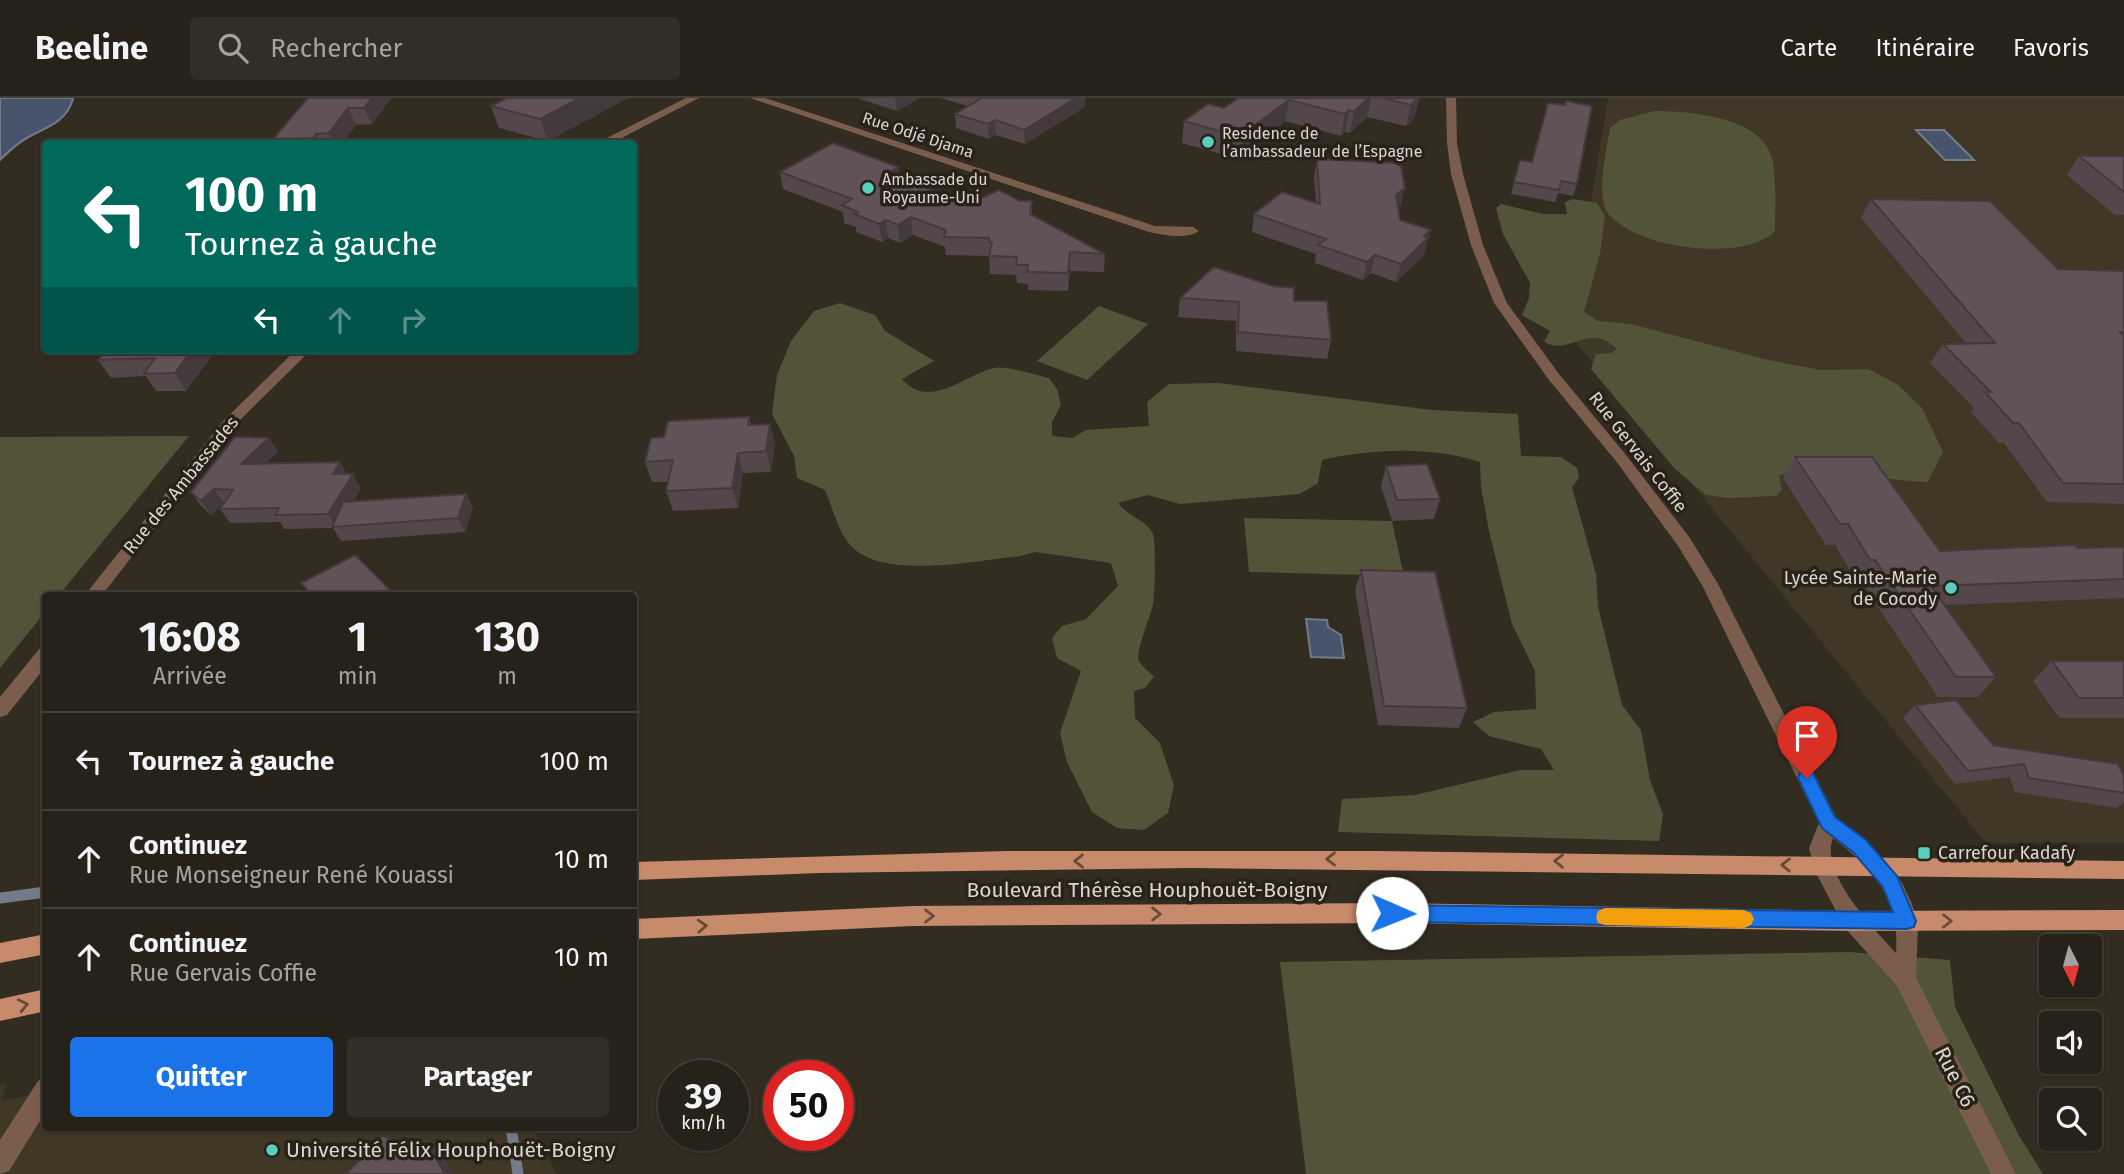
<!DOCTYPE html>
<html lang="fr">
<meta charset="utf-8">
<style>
:root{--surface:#262119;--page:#322e26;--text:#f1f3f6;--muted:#a4a3a2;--line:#423e38;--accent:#1a73e8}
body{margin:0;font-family:"Fira Sans",sans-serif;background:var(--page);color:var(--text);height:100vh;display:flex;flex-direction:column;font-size:26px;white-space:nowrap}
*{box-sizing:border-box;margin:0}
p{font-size:23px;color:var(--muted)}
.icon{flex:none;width:38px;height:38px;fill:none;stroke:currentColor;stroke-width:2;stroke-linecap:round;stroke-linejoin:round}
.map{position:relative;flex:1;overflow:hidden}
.panel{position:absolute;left:42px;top:494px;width:595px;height:539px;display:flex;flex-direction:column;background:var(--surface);border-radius:7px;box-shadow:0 2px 5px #0004,0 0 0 2px var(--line)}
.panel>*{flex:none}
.banner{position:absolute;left:42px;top:42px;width:595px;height:214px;border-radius:7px;box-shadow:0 2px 5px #0004,0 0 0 2px var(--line);background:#00695c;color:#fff;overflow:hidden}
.needle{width:46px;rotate:174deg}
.fabs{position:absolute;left:2039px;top:836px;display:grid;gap:14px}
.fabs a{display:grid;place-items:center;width:63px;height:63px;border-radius:7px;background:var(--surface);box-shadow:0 2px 5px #0004,0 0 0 2px var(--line);font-size:35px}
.speed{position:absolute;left:658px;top:962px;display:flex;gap:14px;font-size:35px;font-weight:700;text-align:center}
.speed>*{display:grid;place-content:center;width:91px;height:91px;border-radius:50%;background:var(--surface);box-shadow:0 2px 5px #0004,0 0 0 2px var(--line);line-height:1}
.speed small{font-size:18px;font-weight:400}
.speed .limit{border:10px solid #d22;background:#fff;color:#111}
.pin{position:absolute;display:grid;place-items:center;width:60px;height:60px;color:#fff;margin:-72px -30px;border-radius:50% 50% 50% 0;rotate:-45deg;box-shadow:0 0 7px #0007}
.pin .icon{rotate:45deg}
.me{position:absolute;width:77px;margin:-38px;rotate:91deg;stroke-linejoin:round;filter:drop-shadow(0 0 5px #0008)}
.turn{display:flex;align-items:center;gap:24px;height:147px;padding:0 28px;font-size:32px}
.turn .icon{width:91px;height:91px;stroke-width:2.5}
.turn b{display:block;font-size:49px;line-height:60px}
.lanes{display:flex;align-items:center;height:66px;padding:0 28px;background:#0003;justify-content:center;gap:35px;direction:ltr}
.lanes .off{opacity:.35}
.eta{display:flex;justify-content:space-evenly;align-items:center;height:119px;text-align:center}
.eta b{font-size:42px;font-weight:700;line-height:49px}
.action{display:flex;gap:14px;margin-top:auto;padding:14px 28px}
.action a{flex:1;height:80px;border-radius:7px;background:var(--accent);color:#fff;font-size:28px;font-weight:700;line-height:80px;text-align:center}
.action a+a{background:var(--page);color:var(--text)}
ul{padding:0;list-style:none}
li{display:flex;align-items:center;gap:21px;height:98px;padding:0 28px;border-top:2px solid var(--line)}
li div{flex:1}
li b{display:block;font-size:26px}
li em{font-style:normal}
header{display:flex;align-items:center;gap:42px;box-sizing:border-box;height:98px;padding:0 35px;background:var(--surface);border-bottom:2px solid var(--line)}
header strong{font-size:33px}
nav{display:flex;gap:38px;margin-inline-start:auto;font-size:24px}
.search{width:490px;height:63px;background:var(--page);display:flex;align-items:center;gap:18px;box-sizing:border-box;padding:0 24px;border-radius:7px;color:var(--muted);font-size:26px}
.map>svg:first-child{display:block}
</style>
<header>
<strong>Beeline</strong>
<div class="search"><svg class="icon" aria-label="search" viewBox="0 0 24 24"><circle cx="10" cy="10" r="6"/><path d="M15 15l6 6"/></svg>Rechercher</div>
<nav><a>Carte</a><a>Itinéraire</a><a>Favoris</a></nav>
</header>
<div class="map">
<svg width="2124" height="1076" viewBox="0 0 2124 1076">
<rect width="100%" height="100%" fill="#332c21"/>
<!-- built -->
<path fill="#413727" d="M1608,0H2124V745H1986L1569,236Z
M6,985L2,1003L45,994L46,1029H531L557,1076H0V987Z"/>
<!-- green -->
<path fill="#525339" d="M1654,13C1688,13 1758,18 1771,57C1777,73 1775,114 1775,133C1745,165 1633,151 1607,114C1596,97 1607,50 1610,30L1620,22Z
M1573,101L1597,105L1605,118L1600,156L1584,214L1598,223L1631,226L1764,261L1820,272L1868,271L1897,286L1922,310L1943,354L1928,384C1878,383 1828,366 1779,377L1782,392L1776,398L1728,400L1706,397L1675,371L1591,271L1596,256L1611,255L1617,251C1588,223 1570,259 1544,244L1550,233L1522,217L1529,200L1530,185L1503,136L1496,110L1501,106L1543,116H1567L1565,104Z
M840,205L875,217L885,233L934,263L902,281C929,313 966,276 994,270C1005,267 1036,277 1049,280L1057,291L1061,307L1052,324V338L1072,340L1086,332L1149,328L1147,304L1169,286L1218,285L1432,312L1518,316L1521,358L1561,359L1577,370L1579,380L1572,389L1596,476L1598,508L1622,607L1641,632L1650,682L1663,716L1659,743L1338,734L1342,701L1415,697L1520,672H1554L1541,651L1489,638L1473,624L1494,614L1536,611L1535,573L1512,526L1489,433L1481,389L1480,364C1431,348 1371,351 1322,362L1318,385L1300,396L1180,406L1148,397L1118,405C1128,419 1147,422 1153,436C1156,443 1155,497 1153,506C1151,519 1135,553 1139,563C1142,569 1150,574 1154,579L1145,590L1134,593L1135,620L1160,645L1174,687L1168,715L1144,732L1117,730L1092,714L1067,664L1060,635L1081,573L1057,560L1052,540L1062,528L1086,521L1118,488L1111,465L1036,454L1020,458C977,462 876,485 847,443C837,429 832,408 825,392L797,380L794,358L772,316L777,277L791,243L814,213Z
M1099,208L1148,226L1087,282L1037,263Z
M189,338L59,497H46L45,514L0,570V339Z
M1244,420L1392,423L1404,478L1249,474Z
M1850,854L1950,862L1955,909L2018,1036L2043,1076H1306L1280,864Z"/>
<!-- water -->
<path fill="#47546c" stroke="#737b8a" stroke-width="2" d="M0,0H71L73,1C66,25 46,29 27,40C17,45 8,54 0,62Z
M1916,32H1944L1974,62H1945Z
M1306,521L1327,522L1328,529L1341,537L1344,560L1311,559Z"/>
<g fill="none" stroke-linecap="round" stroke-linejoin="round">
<!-- stream -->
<path stroke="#737b8a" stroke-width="11" d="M0,800L46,794
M511,1029L518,1076"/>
<!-- minor -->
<path fill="#7b5d4d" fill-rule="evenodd" d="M686,0H699L610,46H595Z
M750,0H765L1155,128L1193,129L1199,133C1186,142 1164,137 1149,134Z
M1446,0H1456L1457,45L1463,76L1483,147L1507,205L1559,276L1626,357L1690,440L1718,486L1836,719L1873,749L1902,785L1912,806L1918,828L1916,880L2016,1076H1991L1897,888L1845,830L1815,773L1809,750L1819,725L1702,487L1678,448L1616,363L1549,282L1494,205L1471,147L1451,76L1447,45ZM1833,740C1874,772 1900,800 1896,855C1874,831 1819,775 1833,740Z
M296,252H311L233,329L102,497H85L223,323Z
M46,548V568L7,617L0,619V599L40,550Z
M46,979V1013L9,1073L0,1076V1042L38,983Z"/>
<!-- major -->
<path fill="#c78a6a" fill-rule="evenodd" d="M1006,753H1379L2124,763V781L1192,770L820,775L634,782V764Z
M1392,805L1853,813L2124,812V832L1853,833L1392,825L913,828L634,841V821L913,808Z
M46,836V856L0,865V845Z
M46,891V913L0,923V901Z"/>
</g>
<!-- wall -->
<path fill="#53474b" d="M308,0H391L372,26L356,27L342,46H275L273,41Z
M507,0H628L548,43L499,30L491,8Z
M857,0H920L897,13Z
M940,0H1085V9L1025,46L996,37L989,41L956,30L955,16L968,8Z
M1238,0H1419L1414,20L1406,28L1367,19L1350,35L1345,34L1341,38L1285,23L1240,58L1224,53L1221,56L1182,45L1184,23L1224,10Z
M2079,58H2124V117H2115L2067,77Z
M1317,61L1401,107L1398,109L1400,122L1426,150L1423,158L1396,184L1371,175L1363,182L1315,165L1316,156L1252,134L1254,116L1316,105L1314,79Z
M1520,62L1577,86L1573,98L1558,95L1555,104L1511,96Z
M898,69L899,80L970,105L1032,103V117L1105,156L1104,174L1070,173L1068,193L1028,192V186L1017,185L1016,177L990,176L989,158L946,157L945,149L913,137L900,145L888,140L882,144L856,134V129L844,125L843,114L783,91L780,74Z
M1871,101L2058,171L2124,173V406L2047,404L2004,345H1999L1971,314L1974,310L1930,265L1943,246L1966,245L1861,120Z
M1180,200L1294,203L1331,242L1327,261L1236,253V223L1178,219Z
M107,252H216L186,293H156L146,278L111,280L98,262Z
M749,319L751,327L770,326L775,346L771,374L743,375L738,410L673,413L666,393L668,384H652L645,364L664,339Z
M269,340L278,354L265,366L340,364L346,376L361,390L353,404L466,396L473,410L465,434L341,443L333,430L284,431L280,424L230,425L220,411L224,405L211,417L201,408L191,394Z
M1795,359L1940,453L2124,449V500L1945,507L1996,579L1978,599H1938L1860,482H1856L1835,447H1826L1783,380Z
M1386,368L1440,401L1434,421L1392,423L1381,388Z
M1361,472L1467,610L1459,630L1378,627L1355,492Z
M2052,563H2124V620H2059L2033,583Z
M1915,607L1993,647L2124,678V704L2117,710L2015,694L2010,679L1955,686L1903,620Z"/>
<!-- shaded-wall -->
<path fill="#44393d" d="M372,0H391L372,26L364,10Z
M580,0H628L548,43L540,21Z
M895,0H920L897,13Z
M1076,0H1085V9L1025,46L1024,32Z
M1368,0H1371L1367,19L1350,35L1354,14Z
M1418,0L1414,20L1406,28L1411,7Z
M1289,2L1285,23L1240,58L1243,36Z
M348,10L356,27L342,46H334L329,35Z
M1349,12L1345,34L1341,38L1345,16Z
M995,22L996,37L989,41L988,26Z
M1227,32L1224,53L1221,56L1223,34Z
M316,36L320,46H315L313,40Z
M898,69L899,86L886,76Z
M1405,90L1401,107L1393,114L1396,97Z
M911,119L913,137L900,145L898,127Z
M886,122L888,140L882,144L879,126Z
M1431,132L1423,158L1396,184L1401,166L1424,138Z
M1070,154V173L1068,193V175Z
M1375,157L1371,175L1363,182L1367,164Z
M192,252H216L186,293L175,275Z
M770,326L775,346L771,374L766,353Z
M269,340L278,354L250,380L241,366Z
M738,355L743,375L738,410L732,390Z
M340,364L348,378L333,376Z
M353,376L361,390L338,428L336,429L328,416Z
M214,391L224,405L211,417L201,403Z
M466,396L473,410L465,434L458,420Z
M426,1043L443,1058L453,1076H445Z"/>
<!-- building -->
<path fill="#615257" stroke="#44393d" stroke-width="2" d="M308,0H372L364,10H348L329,35L316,36L313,40L273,41Z
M507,0H580L540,21L491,8Z
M982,0H1076L1024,32L995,22L988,26L955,16Z
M1238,0H1368L1354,14L1349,12L1345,16L1289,2L1243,36L1227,32L1223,34L1184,23L1208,6L1224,10Z
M1383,0H1418L1411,7Z
M1566,3L1592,8L1577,86L1561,83L1559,92L1514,84L1520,62L1532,64L1548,5L1565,7Z
M833,45L898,69L886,76L970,105L999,92L1020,103H1032L1030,116L1105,156L1070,154L1068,175L1027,174L1028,167H1016L1017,159L989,158L992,144H989V140L944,139L946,132L911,119L898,127L886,122L879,126L854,116L858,114L842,107L852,101L780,74Z
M2079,58H2124V94Z
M1317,61L1395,65L1401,68L1405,90L1396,97L1400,122L1431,132L1424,138L1428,140L1401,166L1375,157L1367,164L1318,147L1326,141L1254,116L1282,94L1320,106Z
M1871,101L1990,103L2058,171L2124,173V234H2120L2124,238V386L2063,385L2019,325H2013L1985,294H1991L1943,246L1995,245Z
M1214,169L1273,188L1294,190V203H1327L1331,242L1238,234L1239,204L1180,200Z
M107,252H192L175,275L144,276L155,260L98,262Z
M749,319L748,327L770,326L766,353L738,355L732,390L666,393L673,362L645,364L651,340L664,339L668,323Z
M235,339L269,340L241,366L340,364L333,376H353L328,416L275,417L279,410L220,411L233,392L214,391L201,403L191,394Z
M1795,359H1872L1940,453L2075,447L2077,450L2124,449V481L1931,488L1996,579H1956L1875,462H1870L1848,426H1840Z
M1427,366L1440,401L1397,402L1386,368Z
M466,396L458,420L332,429L343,404Z
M355,457L395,497H312L301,485Z
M1361,472L1435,474L1467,610L1384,608Z
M2052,563H2124V600H2079Z
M1956,602L1993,647L2118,666L2124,678V695L2029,680L2024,666L1968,673L1915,607Z
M383,1037L408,1053L426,1043L445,1076H346Z"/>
<!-- one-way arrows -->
<defs><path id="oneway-chevron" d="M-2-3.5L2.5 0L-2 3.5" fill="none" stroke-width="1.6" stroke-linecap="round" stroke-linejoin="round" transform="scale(1.75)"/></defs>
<g stroke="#684c39">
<use href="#oneway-chevron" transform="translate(1331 761) rotate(179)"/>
<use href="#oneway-chevron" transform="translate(1079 763) rotate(179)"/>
<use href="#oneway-chevron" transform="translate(1559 763) rotate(-179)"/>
<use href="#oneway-chevron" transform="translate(1786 767) rotate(-179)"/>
<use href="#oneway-chevron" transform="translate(1156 816)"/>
<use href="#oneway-chevron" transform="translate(929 818)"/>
<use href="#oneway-chevron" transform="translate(1947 823)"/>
<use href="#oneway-chevron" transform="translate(702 828) rotate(-3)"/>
<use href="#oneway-chevron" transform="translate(23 907) rotate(-13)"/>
</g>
<!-- route -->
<path fill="#1a73e8" stroke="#114b97" stroke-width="2" d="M1807,672L1813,675L1835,719L1866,742L1897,778L1916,823L1914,829L1907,831L1392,824L1385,821L1382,815L1385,809L1392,807L1893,814L1883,789L1853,754L1822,730L1798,680L1800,675Z"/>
<!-- slow -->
<path fill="#f59e0b" d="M1605,810L1744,812L1751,815L1754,821L1751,827L1744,830L1605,827L1598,825L1596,819L1598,813Z"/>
<!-- markers -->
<g fill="#5acebd" stroke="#292218" stroke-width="2.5">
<circle cx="1208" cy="44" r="7"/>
<circle cx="868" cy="90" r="7"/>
<circle cx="1951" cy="490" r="7"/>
<rect x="1917" y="748" width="14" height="14" rx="3.5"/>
<circle cx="272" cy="1052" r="7"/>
</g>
<g text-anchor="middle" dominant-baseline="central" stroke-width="7" stroke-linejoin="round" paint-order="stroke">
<!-- far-poi labels -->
<g font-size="16" fill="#dbd7d0" stroke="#292218" text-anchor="start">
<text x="1222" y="35">Residence de<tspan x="1222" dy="18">l’ambassadeur de l’Espagne</tspan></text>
<text x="882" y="81">Ambassade du<tspan x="882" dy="18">Royaume-Uni</tspan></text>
</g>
<!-- far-street labels -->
<g font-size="16" fill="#dbd7d0" stroke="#292218">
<text transform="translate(918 37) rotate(18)">Rue Odjé Djama</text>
</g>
<!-- street labels -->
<g font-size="18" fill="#dbd7d0" stroke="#292218">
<text transform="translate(1638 354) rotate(52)">Rue Gervais Coffie</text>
<text transform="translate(181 387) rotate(-51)">Rue des Ambassades</text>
</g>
<!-- poi labels -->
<g font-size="18" fill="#dbd7d0" stroke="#292218" text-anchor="end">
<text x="1937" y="480">Lycée Sainte-Marie<tspan x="1937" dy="21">de Cocody</tspan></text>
<text x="1938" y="755" text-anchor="start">Carrefour Kadafy</text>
</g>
<!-- near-street labels -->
<g font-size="21" fill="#dbd7d0" stroke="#292218">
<text x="1147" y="792">Boulevard Thérèse Houphouët-Boigny</text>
<text transform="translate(1955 979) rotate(63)">Rue C6</text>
</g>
<!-- near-poi labels -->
<g font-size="21" fill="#dbd7d0" stroke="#292218" text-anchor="start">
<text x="286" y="1052">Université Félix Houphouët-Boigny</text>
</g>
</g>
</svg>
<div class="fabs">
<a><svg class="needle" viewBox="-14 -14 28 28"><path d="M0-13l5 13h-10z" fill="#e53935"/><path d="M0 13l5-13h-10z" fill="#a4a3a2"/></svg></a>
<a><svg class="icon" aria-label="sound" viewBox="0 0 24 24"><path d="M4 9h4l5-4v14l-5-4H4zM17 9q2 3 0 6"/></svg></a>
<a><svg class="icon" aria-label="search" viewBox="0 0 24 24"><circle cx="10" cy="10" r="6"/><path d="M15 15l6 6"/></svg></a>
</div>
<div class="speed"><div>39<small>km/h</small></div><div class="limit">50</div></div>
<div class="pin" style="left:1807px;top:680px;background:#d93025"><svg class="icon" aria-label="arrive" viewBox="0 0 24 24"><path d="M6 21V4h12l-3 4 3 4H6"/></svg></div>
<svg class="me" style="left:1392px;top:815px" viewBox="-20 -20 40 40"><circle r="19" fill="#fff"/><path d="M0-13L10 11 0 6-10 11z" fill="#1a73e8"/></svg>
<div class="banner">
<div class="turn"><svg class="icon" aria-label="left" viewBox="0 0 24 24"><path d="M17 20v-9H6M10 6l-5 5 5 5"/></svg><div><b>100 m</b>Tournez à gauche</div></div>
<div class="lanes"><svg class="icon" aria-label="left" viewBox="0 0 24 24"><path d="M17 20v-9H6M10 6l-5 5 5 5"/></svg><svg class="icon off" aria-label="ahead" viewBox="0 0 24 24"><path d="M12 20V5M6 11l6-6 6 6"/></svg><svg class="icon off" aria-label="right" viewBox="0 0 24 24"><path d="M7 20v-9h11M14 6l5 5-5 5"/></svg></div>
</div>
<section class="panel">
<div class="eta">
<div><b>16:08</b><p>Arrivée</p></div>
<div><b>1</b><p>min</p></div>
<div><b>130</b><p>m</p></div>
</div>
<ul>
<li><svg class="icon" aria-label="left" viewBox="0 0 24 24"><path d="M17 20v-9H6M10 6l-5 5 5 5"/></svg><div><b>Tournez à gauche</b></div><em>100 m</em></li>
<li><svg class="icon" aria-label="ahead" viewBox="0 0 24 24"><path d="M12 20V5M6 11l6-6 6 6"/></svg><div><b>Continuez</b><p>Rue Monseigneur René Kouassi</p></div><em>10 m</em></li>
<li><svg class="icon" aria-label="ahead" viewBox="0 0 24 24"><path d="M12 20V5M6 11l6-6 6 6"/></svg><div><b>Continuez</b><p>Rue Gervais Coffie</p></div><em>10 m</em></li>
</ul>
<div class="action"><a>Quitter</a><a>Partager</a></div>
</section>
</div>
